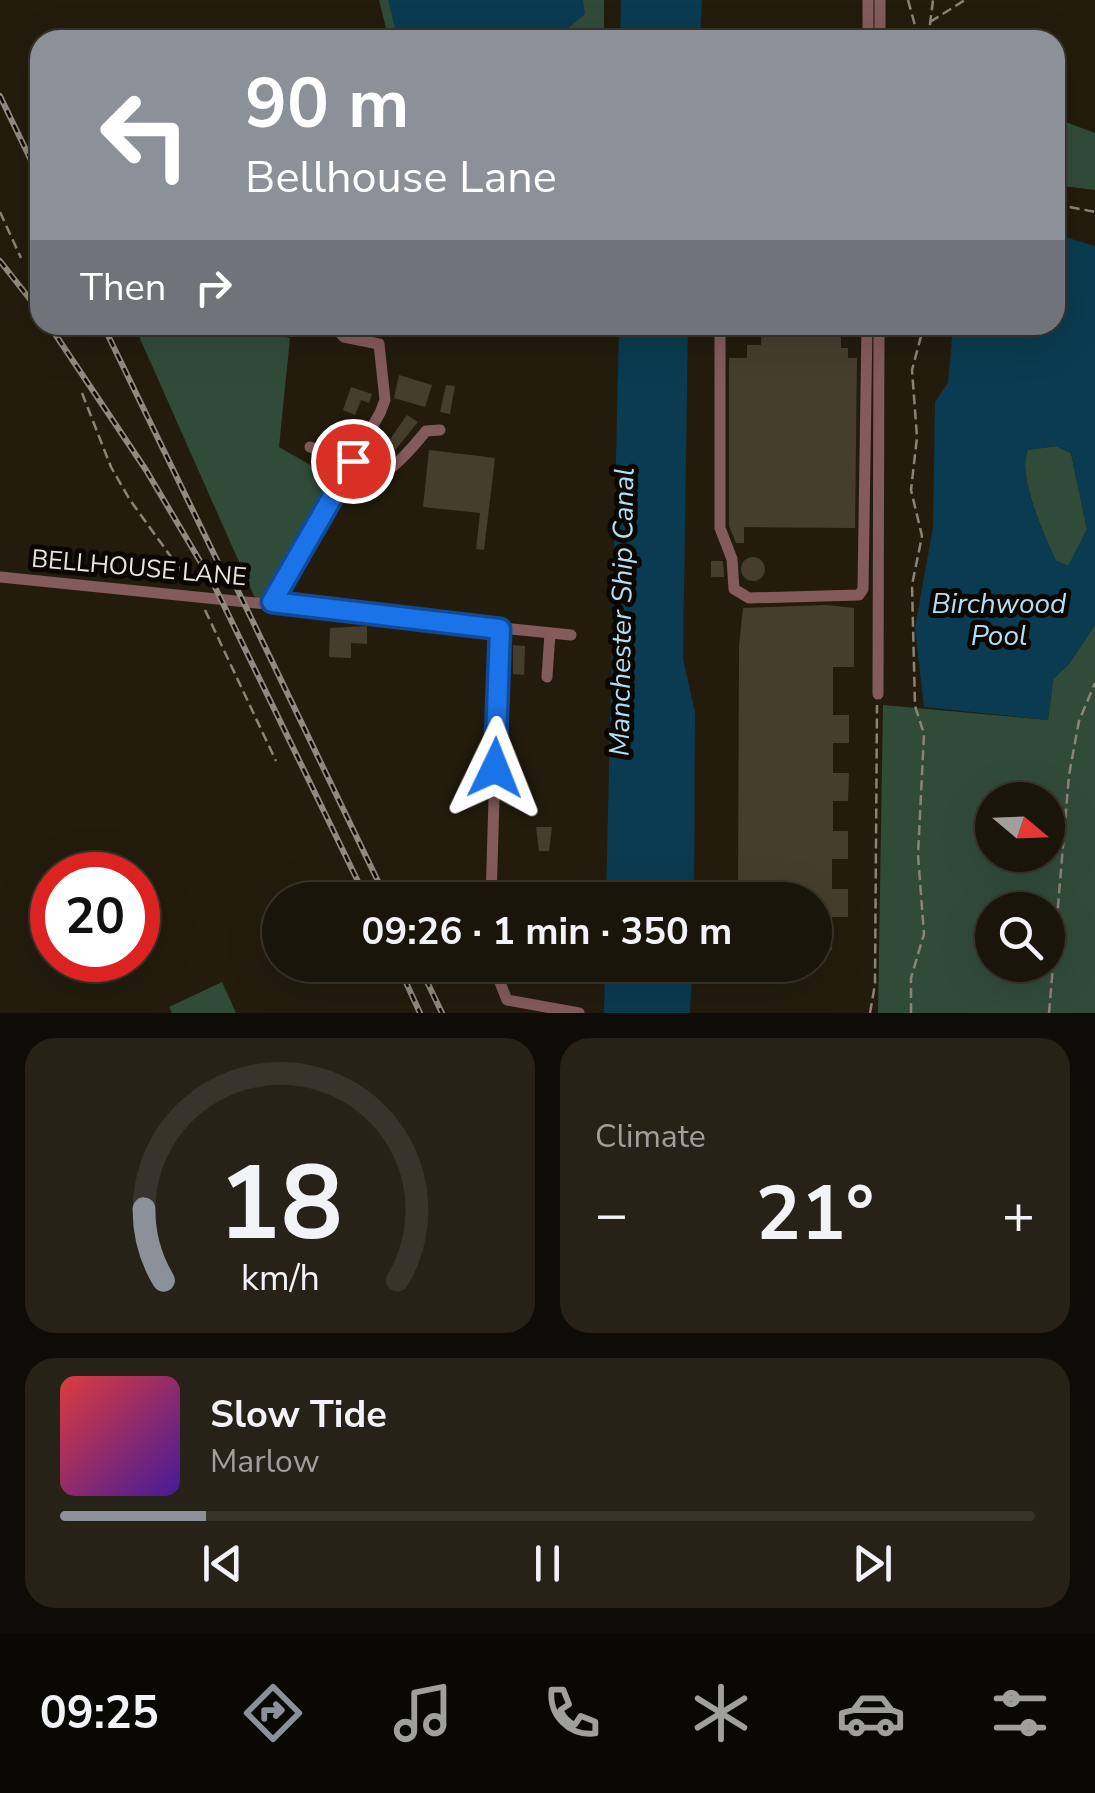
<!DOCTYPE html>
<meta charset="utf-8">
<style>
:root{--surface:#1a150a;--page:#272218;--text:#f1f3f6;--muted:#9f9f9c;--line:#38342b;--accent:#8c9099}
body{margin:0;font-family:"Nunito Sans",sans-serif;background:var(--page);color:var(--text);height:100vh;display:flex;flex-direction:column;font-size:38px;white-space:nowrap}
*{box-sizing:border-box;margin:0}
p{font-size:32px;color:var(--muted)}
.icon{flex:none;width:55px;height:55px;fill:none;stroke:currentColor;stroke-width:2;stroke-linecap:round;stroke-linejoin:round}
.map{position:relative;height:1013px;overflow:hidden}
.details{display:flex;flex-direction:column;gap:25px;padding:25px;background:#0e0c06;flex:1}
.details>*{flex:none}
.hud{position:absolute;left:30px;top:30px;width:1035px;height:305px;border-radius:30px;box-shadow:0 10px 40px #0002,0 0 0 2px var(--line);background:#8c9099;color:#fff;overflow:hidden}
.needle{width:65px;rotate:109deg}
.controls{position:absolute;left:975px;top:782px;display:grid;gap:20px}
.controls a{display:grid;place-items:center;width:90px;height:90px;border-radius:50%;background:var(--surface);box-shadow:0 10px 40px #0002,0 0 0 2px var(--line);font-size:50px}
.speed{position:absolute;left:30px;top:852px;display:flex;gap:20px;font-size:50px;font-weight:700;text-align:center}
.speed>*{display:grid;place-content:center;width:130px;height:130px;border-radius:50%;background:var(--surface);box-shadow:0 10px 40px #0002,0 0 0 2px var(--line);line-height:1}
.speed .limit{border:15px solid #d22;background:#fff;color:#111}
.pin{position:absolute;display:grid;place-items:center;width:85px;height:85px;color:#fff;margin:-42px;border:5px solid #fff;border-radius:50%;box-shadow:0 2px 10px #0007}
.me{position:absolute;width:110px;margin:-55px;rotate:2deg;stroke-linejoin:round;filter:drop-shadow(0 0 8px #0008)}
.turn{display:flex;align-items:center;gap:35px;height:210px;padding:0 50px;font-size:45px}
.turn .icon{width:130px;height:130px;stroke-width:2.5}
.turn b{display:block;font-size:70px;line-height:85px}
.then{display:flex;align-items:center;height:95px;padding:0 50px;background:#0003;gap:20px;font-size:38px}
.big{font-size:75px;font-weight:700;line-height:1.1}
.details .widget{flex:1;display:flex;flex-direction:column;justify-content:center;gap:15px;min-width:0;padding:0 35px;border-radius:30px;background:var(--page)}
.details .dial{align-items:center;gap:0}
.dial svg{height:260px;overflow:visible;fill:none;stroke:var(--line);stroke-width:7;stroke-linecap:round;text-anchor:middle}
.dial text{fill:var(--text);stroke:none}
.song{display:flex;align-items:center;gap:30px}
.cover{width:120px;height:120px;border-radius:15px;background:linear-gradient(135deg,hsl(0 70% 55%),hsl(260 70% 35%))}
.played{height:10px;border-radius:5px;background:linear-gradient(90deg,var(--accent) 15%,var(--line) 15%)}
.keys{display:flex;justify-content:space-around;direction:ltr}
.heat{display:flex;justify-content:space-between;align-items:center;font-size:55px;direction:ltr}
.details .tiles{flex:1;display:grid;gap:25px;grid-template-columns:1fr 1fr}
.widget:last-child{grid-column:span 2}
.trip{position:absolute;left:262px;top:882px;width:570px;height:100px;border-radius:50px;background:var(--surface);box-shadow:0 10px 40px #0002,0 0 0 2px var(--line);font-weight:700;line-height:100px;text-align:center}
.tabs{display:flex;height:160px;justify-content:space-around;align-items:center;background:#0a0804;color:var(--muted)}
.tabs .icon{width:70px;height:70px}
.tabs .current{color:var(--accent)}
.tabs b{font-size:45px;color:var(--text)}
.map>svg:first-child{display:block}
.green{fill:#314b39;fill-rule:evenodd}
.water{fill:#0a3b50;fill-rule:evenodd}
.building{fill:#463e2d}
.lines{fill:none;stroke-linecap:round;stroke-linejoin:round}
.path{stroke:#8a8478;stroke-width:2.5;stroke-dasharray:10 5;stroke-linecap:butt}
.minor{stroke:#845b5b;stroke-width:11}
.rail-casing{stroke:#918b7f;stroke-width:6}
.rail{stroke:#0a0703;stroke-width:2.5;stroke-dasharray:8;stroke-linecap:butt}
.route-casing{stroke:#114b97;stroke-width:25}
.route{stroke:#1a73e8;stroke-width:18}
.labels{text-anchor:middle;stroke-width:10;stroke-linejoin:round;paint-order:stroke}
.street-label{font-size:25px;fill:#e9e4da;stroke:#0a0703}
.water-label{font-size:28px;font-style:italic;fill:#b3def5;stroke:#0a0703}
</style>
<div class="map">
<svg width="1095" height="1013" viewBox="0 0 1095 1013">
<rect width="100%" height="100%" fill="#231c0d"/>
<!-- green -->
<g class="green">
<polygon points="379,0 604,0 604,40 389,40"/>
<polygon points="1055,118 1095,133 1095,190 1055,185"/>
<polygon points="134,325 223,325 290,338 279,447 340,482 271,599 255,598"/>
<path d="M1056,446L1071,453L1087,529L1069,566L1056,561C1045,537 1016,474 1028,450Z"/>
<path d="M1095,625V1013H878L883,705L1048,720L1053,679L1069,664ZM992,800H1048V855H992ZM992,910H1048V965H992Z"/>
<polygon points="222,982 236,1013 172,1013 169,1007"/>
</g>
<!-- water -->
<g class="water">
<polygon points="388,0 583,0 585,14 554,40 398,40"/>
<polygon points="621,0 702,0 700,40 620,40"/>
<path d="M1055,234L1095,246V625L1069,664L1053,679L1048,720L924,707L915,628L933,527L935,402L948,383L953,325H1055ZM1056,446L1071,453L1087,529L1068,566L1056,561C1045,537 1016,474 1028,450Z"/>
<polygon points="619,325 688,325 683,659 695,712 694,900 606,900"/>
<polygon points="605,965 692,965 690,1013 604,1013"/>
</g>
<!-- building -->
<g class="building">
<polygon points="762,325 841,325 841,348 848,348 848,358 857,358 855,528 744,527 744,543 736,543 729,526 729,358 747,358 747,345 761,345"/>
<polygon points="399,375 432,385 425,407 394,398"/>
<polygon points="446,385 455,386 450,414 440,412"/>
<polygon points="351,387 372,394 369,403 361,400 355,415 343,410"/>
<polygon points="407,415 418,422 392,454 382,463 368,453 375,441 384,448"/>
<polygon points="429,450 495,458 484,550 476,549 480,513 423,507"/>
<circle cx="753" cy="569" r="12"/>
<polygon points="711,561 723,561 724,577 711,577"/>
<polygon points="827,605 854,608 854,667 833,667 833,715 849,715 849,743 833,743 833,773 849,773 848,801 833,801 833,831 848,831 848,859 832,859 832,889 848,889 848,917 832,917 832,950 815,950 815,900 738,900 739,646 743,608"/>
<polygon points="367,626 367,644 351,643 351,658 329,657 330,628"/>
<polygon points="513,645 525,646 524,675 513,674"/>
<polygon points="536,827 552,827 549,851 539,851"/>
</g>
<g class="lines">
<!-- path -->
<g class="path">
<polyline points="908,0 919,40"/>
<polyline points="930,22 965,0"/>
<polyline points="928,40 933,0"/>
<polyline points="1055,204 1095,212"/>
<polyline points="0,212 21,258"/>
<polyline points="82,393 111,467 130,500 192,586"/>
<polyline points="205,610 276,761"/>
<polyline points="870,1013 875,984 877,705"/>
<polyline points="911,1013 911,978 924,934 918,855 924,734 915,706 912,585 922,536 911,490 917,437 912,370 924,325"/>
<polyline points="1049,1013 1069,775 1079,721 1095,683"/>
</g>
<!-- minor -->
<g class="minor">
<polyline points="868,0 868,40"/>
<polyline points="880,0 880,40"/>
<polyline points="720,325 720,528 732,559 734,589 749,598 859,595 863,589 867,325"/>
<polyline points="310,447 353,461"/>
<path d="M339,486C380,485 402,461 426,431L440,430"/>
<polyline points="0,577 571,635"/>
<polyline points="271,602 380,413 385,400 379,344 344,337 333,325"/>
<polyline points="547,677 550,633"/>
<polyline points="878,694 879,325"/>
<polyline points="491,900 499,629"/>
<polyline points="493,965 507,1000 579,1013"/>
</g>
<defs>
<g id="rail">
<polyline points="0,96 40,179"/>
<polyline points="0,261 40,312"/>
<polyline points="49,325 146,470 213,583 367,900"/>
<polyline points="103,325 229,585"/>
<polyline points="227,568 387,900"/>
<polyline points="398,965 420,1013"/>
<polyline points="419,965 442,1013"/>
</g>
</defs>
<!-- rail casing -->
<use href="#rail" class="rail-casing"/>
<!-- rail -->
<use href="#rail" class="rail"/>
</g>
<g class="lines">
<defs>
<polyline id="route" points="353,461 272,602 500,629 495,768"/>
</defs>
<!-- route casing -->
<use href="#route" class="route-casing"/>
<!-- route -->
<use href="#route" class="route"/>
</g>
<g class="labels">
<!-- street labels -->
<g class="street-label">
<text transform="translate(139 567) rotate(5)" y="9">BELLHOUSE LANE</text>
</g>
<!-- water labels -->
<g class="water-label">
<text x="999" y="613">Birchwood<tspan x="999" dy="32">Pool</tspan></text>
<text transform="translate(621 612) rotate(-89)" y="10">Manchester Ship Canal</text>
</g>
</g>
</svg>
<div class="controls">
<a><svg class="needle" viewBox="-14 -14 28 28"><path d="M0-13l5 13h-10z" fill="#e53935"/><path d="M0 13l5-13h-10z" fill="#9f9f9c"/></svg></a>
<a><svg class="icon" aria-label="search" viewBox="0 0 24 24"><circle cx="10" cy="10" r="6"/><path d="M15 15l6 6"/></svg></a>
</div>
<div class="speed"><div class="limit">20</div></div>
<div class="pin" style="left:353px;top:461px;background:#d93025"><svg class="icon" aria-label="arrive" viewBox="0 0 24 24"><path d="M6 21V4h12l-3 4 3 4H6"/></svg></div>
<svg class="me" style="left:495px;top:768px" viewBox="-20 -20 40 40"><path d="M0-17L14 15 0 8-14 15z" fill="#1a73e8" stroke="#fff" stroke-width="4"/></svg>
<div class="trip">09:26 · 1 min · 350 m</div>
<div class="hud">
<div class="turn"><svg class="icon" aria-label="left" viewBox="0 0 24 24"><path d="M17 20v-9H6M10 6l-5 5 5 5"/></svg><div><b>90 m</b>Bellhouse Lane</div></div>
<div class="then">Then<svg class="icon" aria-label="right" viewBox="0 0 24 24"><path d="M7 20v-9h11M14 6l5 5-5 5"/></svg></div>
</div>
</div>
<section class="details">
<div class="tiles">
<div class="widget dial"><svg viewBox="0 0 100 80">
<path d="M14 69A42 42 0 1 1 86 69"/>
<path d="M14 69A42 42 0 0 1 8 47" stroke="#8c9099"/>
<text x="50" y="56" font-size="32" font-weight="700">18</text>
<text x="50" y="72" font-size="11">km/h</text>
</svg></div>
<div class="widget"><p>Climate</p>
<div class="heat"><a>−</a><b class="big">21°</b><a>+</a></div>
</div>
<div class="widget">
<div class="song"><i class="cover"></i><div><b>Slow Tide</b><p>Marlow</p></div></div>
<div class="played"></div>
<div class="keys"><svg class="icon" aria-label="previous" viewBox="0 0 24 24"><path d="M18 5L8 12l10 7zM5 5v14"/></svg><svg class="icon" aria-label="pause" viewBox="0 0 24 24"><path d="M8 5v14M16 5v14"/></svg><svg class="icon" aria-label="next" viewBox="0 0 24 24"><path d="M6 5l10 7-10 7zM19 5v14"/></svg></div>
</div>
</div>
</section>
<nav class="tabs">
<b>09:25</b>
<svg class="icon current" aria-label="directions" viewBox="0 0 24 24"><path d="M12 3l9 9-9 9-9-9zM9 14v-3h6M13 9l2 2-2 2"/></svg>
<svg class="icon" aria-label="music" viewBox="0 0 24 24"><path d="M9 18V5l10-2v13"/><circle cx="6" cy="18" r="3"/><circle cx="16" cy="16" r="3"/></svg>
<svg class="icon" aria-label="phone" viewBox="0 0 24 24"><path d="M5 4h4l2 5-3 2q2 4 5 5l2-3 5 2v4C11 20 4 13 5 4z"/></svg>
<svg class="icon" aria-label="climate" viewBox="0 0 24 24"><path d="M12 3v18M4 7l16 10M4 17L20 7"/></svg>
<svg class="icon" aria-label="car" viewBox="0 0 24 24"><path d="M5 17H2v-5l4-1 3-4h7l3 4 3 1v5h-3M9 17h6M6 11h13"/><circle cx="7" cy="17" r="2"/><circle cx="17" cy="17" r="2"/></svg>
<svg class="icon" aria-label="filters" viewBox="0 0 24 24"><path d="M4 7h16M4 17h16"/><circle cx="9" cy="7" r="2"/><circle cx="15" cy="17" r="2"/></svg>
</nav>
